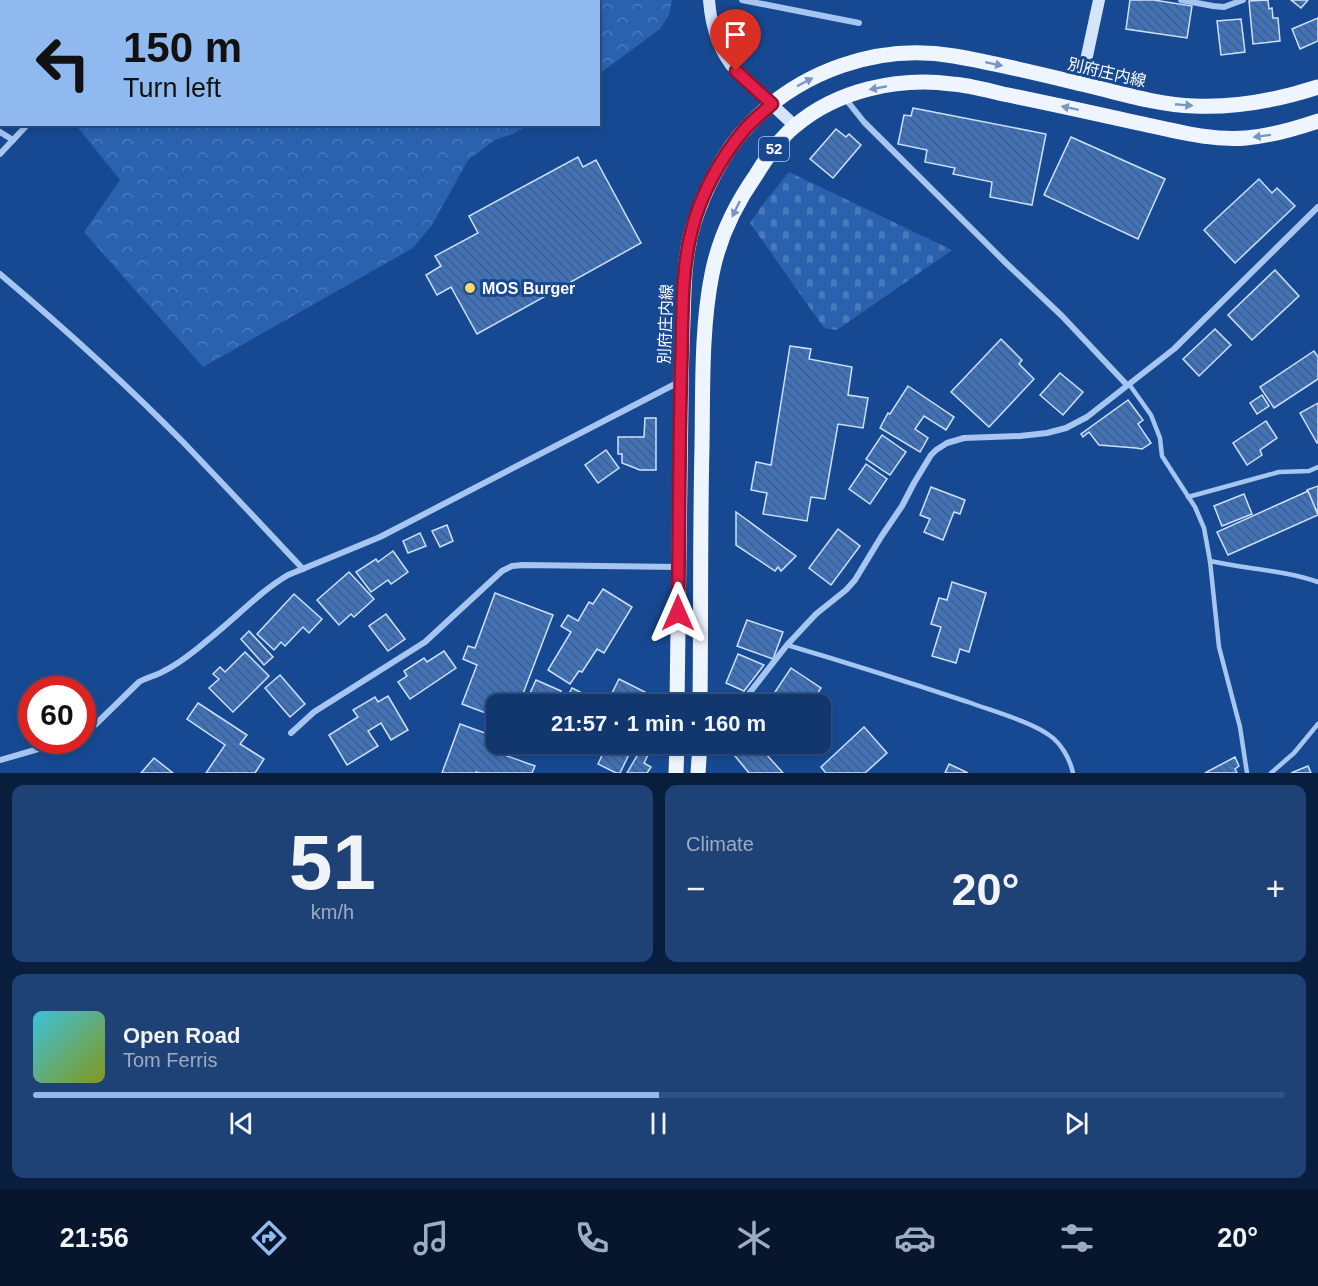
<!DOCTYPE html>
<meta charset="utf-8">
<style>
:root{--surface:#11376e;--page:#1e4276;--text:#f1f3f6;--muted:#9cacc2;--line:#305181;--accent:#90b9f0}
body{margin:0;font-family:Arial,"Noto Sans JP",sans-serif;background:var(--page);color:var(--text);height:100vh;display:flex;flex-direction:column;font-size:22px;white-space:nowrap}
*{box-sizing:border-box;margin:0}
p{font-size:20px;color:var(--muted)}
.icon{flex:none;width:33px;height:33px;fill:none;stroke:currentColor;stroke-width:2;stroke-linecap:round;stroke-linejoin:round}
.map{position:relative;height:773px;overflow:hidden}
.panel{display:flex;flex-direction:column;gap:12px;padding:12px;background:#091e3c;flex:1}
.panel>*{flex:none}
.hud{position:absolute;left:0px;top:0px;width:600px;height:126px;box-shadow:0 3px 9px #0003,0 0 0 2px var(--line);background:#90b9f0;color:#111;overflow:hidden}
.speed{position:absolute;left:18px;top:676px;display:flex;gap:12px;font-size:30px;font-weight:700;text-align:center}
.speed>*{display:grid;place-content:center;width:78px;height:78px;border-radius:50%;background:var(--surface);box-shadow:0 3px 9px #0003,0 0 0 2px var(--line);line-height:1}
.speed .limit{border:9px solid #d22;background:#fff;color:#111}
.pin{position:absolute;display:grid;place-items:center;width:51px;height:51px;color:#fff;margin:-62px -26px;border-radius:50% 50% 50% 0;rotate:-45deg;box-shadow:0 0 6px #0007}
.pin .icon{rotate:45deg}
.me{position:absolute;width:66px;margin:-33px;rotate:0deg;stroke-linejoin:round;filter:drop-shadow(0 0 4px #0008)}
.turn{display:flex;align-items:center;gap:21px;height:126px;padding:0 24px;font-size:27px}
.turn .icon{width:78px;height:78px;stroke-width:2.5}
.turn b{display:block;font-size:42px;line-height:51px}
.big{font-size:45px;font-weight:700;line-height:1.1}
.panel .tile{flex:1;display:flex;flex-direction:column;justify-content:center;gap:9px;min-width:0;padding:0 21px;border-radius:12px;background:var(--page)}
.panel .dial{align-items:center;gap:0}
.dial b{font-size:78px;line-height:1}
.song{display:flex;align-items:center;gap:18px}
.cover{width:72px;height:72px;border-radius:9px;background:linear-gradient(135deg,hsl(190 70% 55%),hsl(70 70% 35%))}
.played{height:6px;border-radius:3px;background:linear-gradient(90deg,var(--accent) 50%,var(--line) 50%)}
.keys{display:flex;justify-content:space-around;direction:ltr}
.heat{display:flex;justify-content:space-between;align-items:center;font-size:33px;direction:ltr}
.panel .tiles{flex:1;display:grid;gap:12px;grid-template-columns:1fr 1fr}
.tile:last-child{grid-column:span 2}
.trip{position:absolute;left:486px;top:694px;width:345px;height:60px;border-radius:12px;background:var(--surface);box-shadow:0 3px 9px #0003,0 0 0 2px var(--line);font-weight:700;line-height:60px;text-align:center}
.tab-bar{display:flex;height:96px;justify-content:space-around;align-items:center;background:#07162c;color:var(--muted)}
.tab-bar .icon{width:42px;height:42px}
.tab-bar .selected{color:var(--accent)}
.tab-bar b{font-size:27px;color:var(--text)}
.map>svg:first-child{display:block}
.cemetery{fill:url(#cemetery-stones)}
.park{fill:url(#park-crowns)}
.building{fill:url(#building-back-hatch);stroke:#cde0fb;stroke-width:1.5}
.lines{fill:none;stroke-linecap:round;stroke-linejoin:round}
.lane{stroke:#a6c5f0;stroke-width:4.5}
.street{stroke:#a6c5f0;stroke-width:6}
.secondary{stroke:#d4e4fb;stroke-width:12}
.primary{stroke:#eff5ff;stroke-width:15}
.oneway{fill:#7896c3}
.route-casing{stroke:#92132f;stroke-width:15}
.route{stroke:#e11d48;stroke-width:10}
.poi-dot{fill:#ffd865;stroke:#174992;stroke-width:2}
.labels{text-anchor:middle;stroke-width:6;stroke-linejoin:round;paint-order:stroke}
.shield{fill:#174992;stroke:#b9c8de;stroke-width:1.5}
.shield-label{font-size:15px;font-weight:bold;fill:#fff}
.street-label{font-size:16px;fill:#fff;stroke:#174992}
.poi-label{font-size:16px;font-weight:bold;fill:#fff;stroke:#174992;text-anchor:start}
</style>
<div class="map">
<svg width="1318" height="773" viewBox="0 0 1318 773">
<defs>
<pattern id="cemetery-stones" width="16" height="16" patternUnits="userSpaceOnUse" patternTransform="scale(1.5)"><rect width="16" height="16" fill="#2a62b0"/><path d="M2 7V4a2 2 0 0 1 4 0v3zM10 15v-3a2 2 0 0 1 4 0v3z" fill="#4a7abc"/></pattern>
<pattern id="park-crowns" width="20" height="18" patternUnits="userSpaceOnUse" patternTransform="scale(1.5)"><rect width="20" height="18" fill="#2a62b0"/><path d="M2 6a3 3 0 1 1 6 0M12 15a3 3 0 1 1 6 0" fill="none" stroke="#4a7abc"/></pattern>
<pattern id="building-back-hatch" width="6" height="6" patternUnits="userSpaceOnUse" patternTransform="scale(1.5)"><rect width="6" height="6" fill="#4072b9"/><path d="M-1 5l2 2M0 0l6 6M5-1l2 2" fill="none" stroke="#475d7d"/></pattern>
</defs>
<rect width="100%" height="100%" fill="#174992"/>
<!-- cemetery -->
<polygon class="cemetery" points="789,172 952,250 837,330 824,328 750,223 763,204"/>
<!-- park -->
<g class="park">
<polygon points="154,0 672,0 669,15 660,29 599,74 598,2 152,1"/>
<polygon points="76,125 529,125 513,134 495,140 468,160 432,225 413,248 203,367 84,232 120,180"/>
</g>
<!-- building -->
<g class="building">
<polygon points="0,0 22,0 21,2 2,2 2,21 0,20"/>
<polygon points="1130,0 1154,0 1192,6 1187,38 1126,29"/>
<polygon points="1268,0 1269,9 1272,8 1273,18 1278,18 1280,41 1253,44 1249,1"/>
<polygon points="1291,0 1308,0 1301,8"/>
<polygon points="1318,18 1318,41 1300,49 1292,29"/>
<polygon points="1241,19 1245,52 1221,55 1217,21"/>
<polygon points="0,53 2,54 2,85 0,88"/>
<polygon points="913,108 1046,134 1032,205 990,197 992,182 953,174 955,168 925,162 927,150 898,144 904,115 911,116"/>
<polygon points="836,129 846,137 849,134 861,145 833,178 810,159"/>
<polygon points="1071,137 1165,179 1138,239 1044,195"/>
<polygon points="578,157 583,167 596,160 641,243 477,334 451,287 437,295 426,275 441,266 435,256 478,233 469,216"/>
<polygon points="1259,179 1272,193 1277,188 1295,206 1235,263 1204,230"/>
<polygon points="1275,270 1299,296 1252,340 1228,315"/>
<polygon points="1215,329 1231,345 1199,376 1183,359"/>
<polygon points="1001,339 1022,360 1019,364 1034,379 989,427 951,392"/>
<polygon points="790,346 811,349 809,359 852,367 848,395 868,398 863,428 838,424 825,499 811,497 807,521 763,514 767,493 751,490 756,462 771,465"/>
<polygon points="1314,351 1318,357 1318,379 1274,408 1260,387"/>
<polygon points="1060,373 1083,392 1063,415 1040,395"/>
<polygon points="908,386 954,417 946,430 924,416 915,429 928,438 920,452 880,428 888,413 890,414"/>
<polygon points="1262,395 1269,406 1257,414 1250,403"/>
<polygon points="1128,400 1143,420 1138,424 1151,443 1142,449 1136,448 1099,445 1089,432 1083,437 1081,434"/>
<polygon points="1318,403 1318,443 1317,443 1300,413"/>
<polygon points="645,418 656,418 656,470 640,470 622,463 622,454 618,454 618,437 644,437"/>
<polygon points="1266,421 1277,438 1260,450 1262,455 1247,465 1233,443"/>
<polygon points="882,435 906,452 890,475 866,459"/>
<polygon points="606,450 619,468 598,483 585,465"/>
<polygon points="866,464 887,479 870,504 849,489"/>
<polygon points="1318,486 1318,514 1307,490"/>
<polygon points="931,487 965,500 960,514 954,512 943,540 924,532 930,519 920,515"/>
<polygon points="1308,491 1318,515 1228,555 1217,532"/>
<polygon points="1244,494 1252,514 1222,526 1214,506"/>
<polygon points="736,512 796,556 781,571 778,567 775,571 736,545"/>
<polygon points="447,525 453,541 440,547 432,531"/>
<polygon points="838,529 860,546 831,585 809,568"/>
<polygon points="420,533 426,546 408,553 403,541"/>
<polygon points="393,551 408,572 391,584 388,580 371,592 356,572 376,559 378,562"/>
<polygon points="349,572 374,599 354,617 351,614 339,625 317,600"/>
<polygon points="952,582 986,593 969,652 960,649 956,663 932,656 941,627 931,624 939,598 947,600"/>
<polygon points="603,589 632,607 604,653 597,649 582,672 579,671 570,684 548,670 571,632 561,626 568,615 578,621 589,602 593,604"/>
<polygon points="495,593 553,615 521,699 516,697 513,705 496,705 496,717 462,704 477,665 463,659 468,646 475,648"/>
<polygon points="294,594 322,619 309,633 303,627 285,646 281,642 274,650 257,634"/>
<polygon points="386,614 405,639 388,651 369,626"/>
<polygon points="747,620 783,632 773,659 737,646"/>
<polygon points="249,631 273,657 264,665 241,639"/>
<polygon points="444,651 456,668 410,699 398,682 407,676 404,671 424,658 427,662"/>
<polygon points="245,652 269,676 233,712 209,688 219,679 213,674 220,667 225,672"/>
<polygon points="738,654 764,665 744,691 726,683"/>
<polygon points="791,668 821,688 810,705 788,705 773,695"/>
<polygon points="280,675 305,704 290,717 265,688"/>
<polygon points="619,679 657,698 654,705 606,705"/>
<polygon points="536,680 561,691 555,705 525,704"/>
<polygon points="572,688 598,701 596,705 563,705"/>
<polygon points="388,696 408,730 391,740 381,723 368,731 378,746 347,765 329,735 358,717 353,710 375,697 378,702"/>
<polygon points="198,703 247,735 240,744 264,759 255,773 206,773 225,745 187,719"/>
<polygon points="460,724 496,737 496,744 505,744 502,754 535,766 532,773 480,773 476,772 476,773 442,773"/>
<polygon points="864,727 887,753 865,773 826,773 821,767"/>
<polygon points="595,744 634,744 620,773 616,773 598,764 605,749"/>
<polygon points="749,744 757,744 783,773 749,773 735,756"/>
<polygon points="641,749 649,753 644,763 651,767 647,773 627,773"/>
<polygon points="1235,757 1239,766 1235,769 1237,773 1205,773"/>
<polygon points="154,758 173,773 141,773"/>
<polygon points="949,764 968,773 945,773"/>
<polygon points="1308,766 1311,773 1291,773"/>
</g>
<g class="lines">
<!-- lane -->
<g class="lane">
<polyline points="1129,384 1151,415 1160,438 1162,456 1195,507 1204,528 1210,561 1219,647 1240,727 1247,773"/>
<polyline points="1188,497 1279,472 1309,471 1318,467"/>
<path d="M1210,561C1246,569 1283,570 1318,582"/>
<path d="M787,645C848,663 908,682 968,702C992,711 1029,721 1049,735C1061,743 1070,759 1073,773"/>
<polyline points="1271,773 1294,753 1318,724"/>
</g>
<!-- street -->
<g class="street">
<polyline points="742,0 859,23"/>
<polyline points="1181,0 1213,6 1224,7 1243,0"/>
<polyline points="142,2 144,0"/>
<polyline points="844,97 864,122 1006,263 1062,316 1127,385"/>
<polyline points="0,132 13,140"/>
<polyline points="0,154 28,124"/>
<path d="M0,274C64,328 126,384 184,443C224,485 264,527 303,569"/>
<polyline points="740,705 787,645 816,614 846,590 855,580 881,537 902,506 914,483 931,455 936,450 947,443 964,438 1020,436 1047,433 1066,428 1087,417 1174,349 1318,207"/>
<polyline points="291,733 314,712 425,642 502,571 512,566 523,565 678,567"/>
<path d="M82,734L96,724L139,682C147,677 156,676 164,671C180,663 195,651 209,639C236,618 259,592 288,575L380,537L679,382"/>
<polyline points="0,760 66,741"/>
</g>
<!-- secondary -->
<g class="secondary">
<path d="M709,0C711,27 718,51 736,71L795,126"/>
<polyline points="1081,84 1099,0"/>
</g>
<!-- primary -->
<g class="primary">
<path d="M677,705C678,603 679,501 681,399C681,373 682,347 683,321C684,289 684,257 693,226C703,193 723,152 747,127C799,71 878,43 954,56C1001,64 1048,76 1094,87C1127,95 1161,105 1194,106C1237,108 1278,100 1318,87"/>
<path d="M700,705C701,619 700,532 702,446C703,391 701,328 712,274C719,238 735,205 756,175C767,157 779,139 795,126C837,90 898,77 952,84C969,85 986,90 1003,94C1048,103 1093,113 1138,123C1173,130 1209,141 1246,138C1271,136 1294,129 1318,121"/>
<polyline points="676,773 677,744"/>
<polyline points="698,773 700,744"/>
</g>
</g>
<!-- one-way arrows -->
<defs><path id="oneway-solid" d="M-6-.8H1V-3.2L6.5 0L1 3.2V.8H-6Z" transform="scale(1.5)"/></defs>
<g class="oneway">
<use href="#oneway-solid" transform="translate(994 64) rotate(12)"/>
<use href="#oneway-solid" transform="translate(805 82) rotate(-28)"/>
<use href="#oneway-solid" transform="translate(878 88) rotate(169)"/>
<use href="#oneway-solid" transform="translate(1184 105) rotate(5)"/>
<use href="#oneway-solid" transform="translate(1070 108) rotate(-168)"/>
<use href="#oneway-solid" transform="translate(1262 136) rotate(173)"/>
<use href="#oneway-solid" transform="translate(736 209) rotate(116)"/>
</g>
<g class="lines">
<defs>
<path id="route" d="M678,613C679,532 679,451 681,370C683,324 680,275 692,229C701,194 721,157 745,129C753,120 763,112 772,104L736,71"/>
</defs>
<!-- route casing -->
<use href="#route" class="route-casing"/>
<!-- route -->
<use href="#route" class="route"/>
</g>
<!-- markers -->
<circle class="poi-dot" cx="470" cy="288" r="6"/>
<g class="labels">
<!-- shield labels -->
<rect class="shield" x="759" y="137" width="30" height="24" rx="4.5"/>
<g class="shield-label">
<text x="774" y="154">52</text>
</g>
<!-- street labels -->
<g class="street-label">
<text transform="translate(1107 72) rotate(13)" y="6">別府庄内線</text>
<text transform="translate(665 324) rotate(-88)" y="6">別府庄内線</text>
</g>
<!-- poi labels -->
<g class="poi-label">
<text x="482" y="294">MOS Burger</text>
</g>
</g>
</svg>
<div class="speed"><div class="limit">60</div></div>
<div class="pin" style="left:736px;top:71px;background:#d93025"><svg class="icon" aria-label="arrive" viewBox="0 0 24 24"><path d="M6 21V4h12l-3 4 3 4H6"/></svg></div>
<svg class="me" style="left:678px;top:613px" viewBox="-20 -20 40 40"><path d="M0-17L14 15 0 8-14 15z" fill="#e11d48" stroke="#fff" stroke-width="4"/></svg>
<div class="trip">21:57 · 1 min · 160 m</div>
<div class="hud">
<div class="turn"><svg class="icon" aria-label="left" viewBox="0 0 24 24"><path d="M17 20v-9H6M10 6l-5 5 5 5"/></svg><div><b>150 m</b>Turn left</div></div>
</div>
</div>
<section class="panel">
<div class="tiles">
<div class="tile dial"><b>51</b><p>km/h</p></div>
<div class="tile"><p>Climate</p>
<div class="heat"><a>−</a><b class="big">20°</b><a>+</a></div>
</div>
<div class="tile">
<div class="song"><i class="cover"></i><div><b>Open Road</b><p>Tom Ferris</p></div></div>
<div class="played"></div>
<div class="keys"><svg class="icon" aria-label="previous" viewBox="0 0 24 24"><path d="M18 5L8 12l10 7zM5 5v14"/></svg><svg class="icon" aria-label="pause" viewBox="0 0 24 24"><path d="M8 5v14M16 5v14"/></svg><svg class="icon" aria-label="next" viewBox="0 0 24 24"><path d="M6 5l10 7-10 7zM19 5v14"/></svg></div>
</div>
</div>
</section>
<nav class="tab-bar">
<b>21:56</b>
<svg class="icon selected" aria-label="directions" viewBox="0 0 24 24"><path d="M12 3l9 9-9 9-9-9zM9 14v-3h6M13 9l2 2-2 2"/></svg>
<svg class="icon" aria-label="music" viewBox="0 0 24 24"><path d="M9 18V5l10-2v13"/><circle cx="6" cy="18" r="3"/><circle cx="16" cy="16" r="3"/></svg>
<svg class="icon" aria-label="phone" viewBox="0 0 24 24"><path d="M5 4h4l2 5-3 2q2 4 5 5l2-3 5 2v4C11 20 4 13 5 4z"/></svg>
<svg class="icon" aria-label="climate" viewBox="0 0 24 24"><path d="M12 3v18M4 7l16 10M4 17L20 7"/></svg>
<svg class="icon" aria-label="car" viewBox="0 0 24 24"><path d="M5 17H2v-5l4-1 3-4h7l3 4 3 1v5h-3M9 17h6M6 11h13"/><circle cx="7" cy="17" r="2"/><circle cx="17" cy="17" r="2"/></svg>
<svg class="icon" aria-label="filters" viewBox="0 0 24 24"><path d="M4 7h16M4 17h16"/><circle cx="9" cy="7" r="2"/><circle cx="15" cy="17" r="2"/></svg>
<b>20°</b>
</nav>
